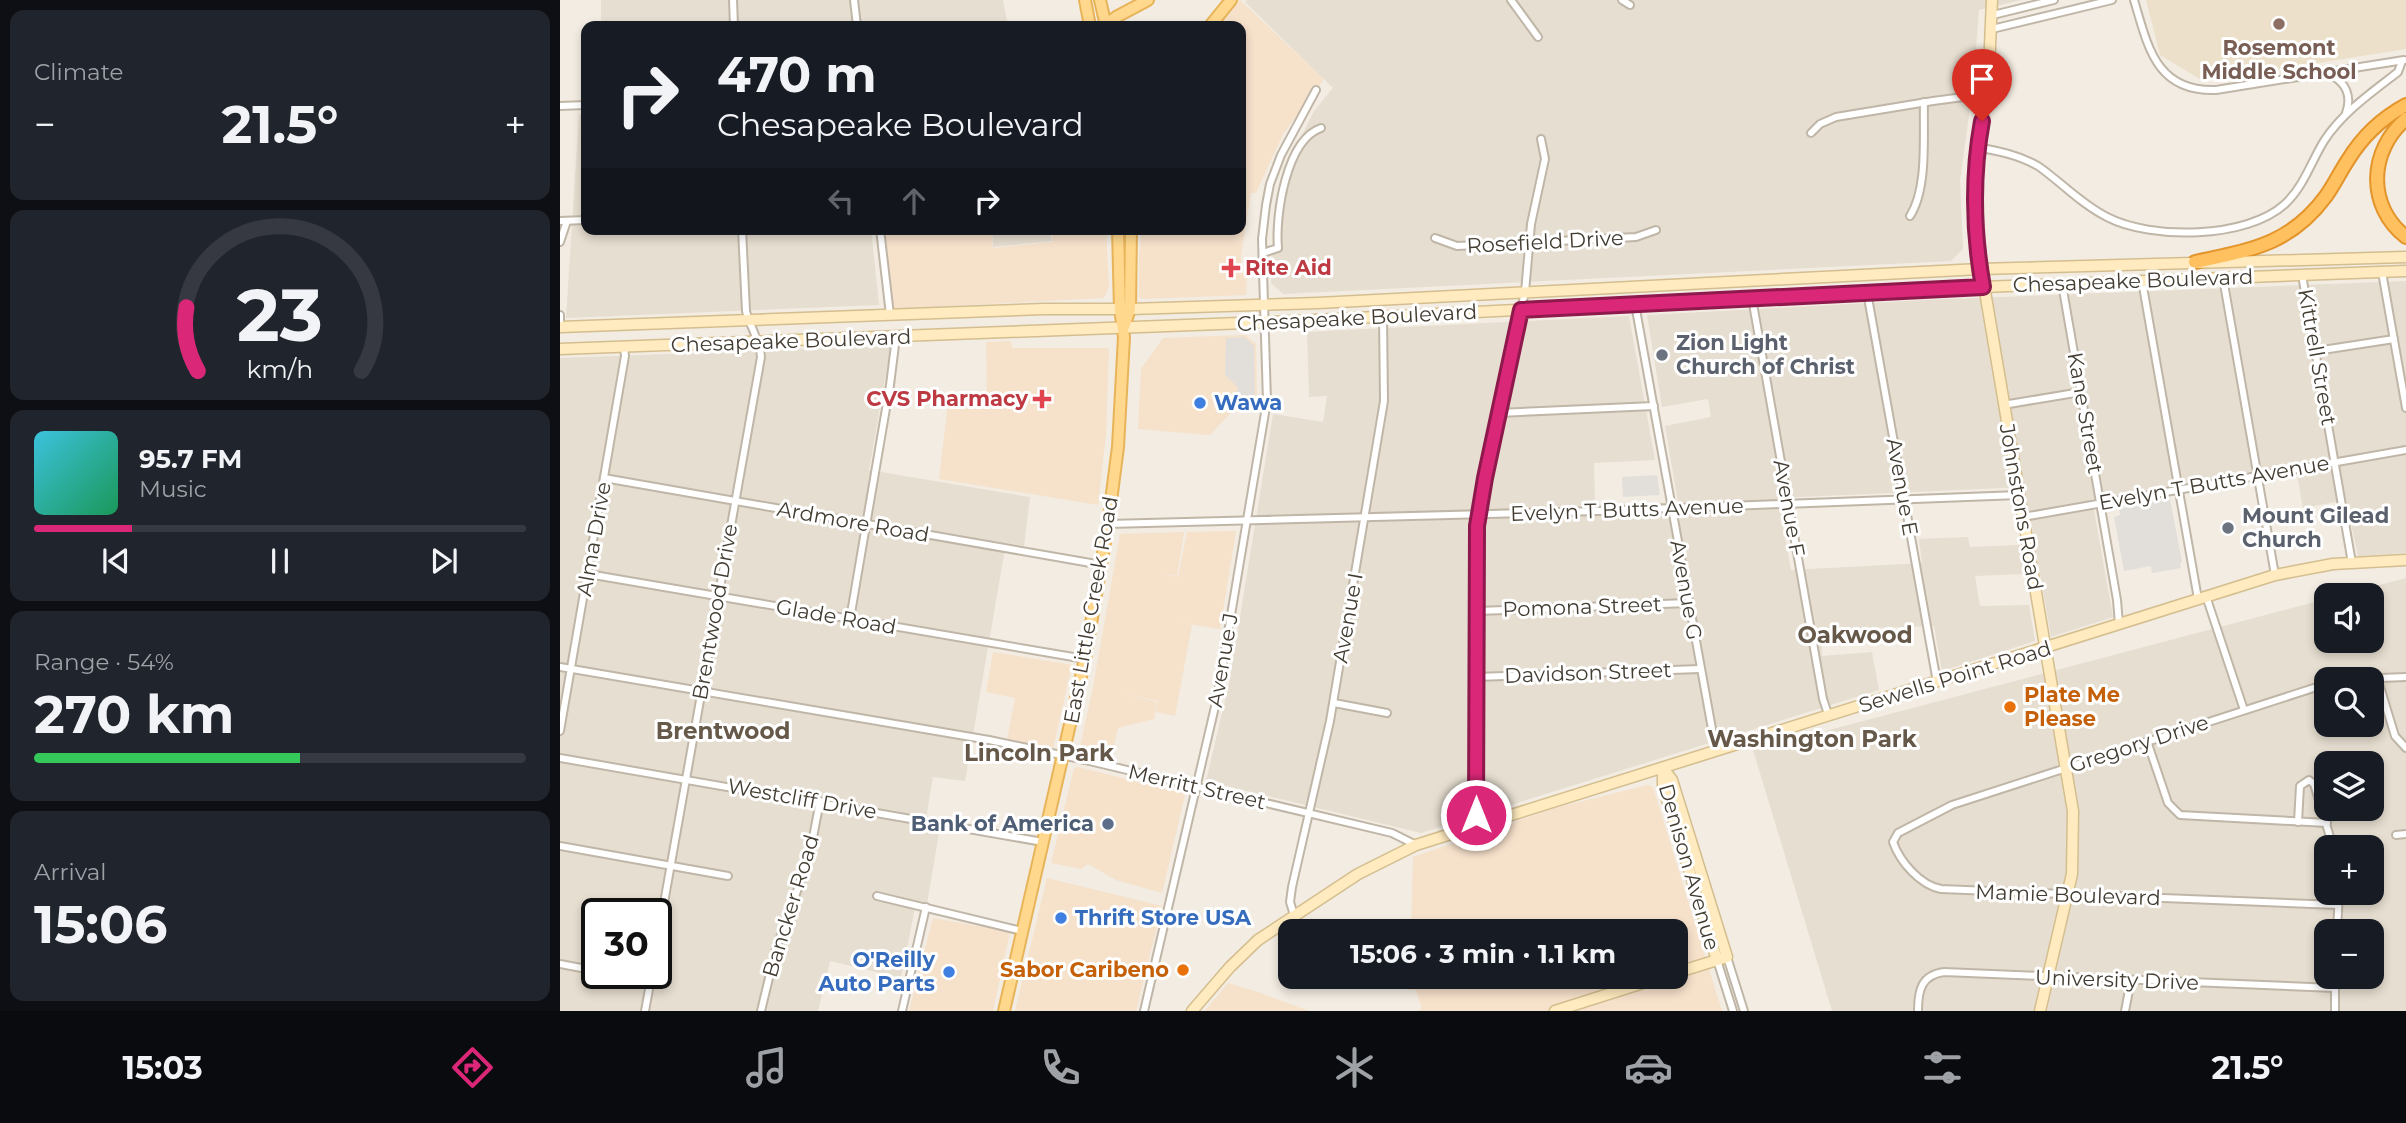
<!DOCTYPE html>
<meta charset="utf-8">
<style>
:root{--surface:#171b24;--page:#20242c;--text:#f1f3f6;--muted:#9ea1a6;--line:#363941;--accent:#db2777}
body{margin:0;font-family:Montserrat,sans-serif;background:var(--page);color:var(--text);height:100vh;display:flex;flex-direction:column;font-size:26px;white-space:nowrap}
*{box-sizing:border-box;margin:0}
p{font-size:23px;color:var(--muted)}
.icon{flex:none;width:38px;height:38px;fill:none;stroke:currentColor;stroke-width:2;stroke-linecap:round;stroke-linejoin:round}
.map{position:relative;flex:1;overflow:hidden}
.details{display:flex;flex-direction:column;gap:10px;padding:10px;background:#0d0f14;width:560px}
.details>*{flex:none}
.hud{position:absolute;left:21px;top:21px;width:665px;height:214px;border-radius:14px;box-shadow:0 4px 10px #0003;background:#171b24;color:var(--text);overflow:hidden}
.fabs{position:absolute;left:1754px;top:583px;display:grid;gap:14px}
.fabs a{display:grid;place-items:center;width:70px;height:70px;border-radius:14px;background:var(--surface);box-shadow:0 4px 10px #0003;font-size:35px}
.speed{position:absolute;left:21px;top:898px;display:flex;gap:14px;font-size:35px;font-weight:700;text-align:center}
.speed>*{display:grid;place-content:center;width:91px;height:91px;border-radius:50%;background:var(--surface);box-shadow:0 4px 10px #0003;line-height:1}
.speed .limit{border:4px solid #111;border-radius:10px;background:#fff;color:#111}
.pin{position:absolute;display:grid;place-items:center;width:60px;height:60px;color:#fff;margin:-72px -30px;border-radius:50% 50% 50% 0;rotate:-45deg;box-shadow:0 0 7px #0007}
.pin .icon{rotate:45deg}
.me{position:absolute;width:77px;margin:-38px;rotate:0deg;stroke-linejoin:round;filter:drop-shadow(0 0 5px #0008)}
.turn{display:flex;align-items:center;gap:24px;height:147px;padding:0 21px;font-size:32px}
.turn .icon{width:91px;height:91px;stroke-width:2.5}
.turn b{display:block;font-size:49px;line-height:60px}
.lanes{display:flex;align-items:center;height:66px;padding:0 21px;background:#0003;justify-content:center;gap:35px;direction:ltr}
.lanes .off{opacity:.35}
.big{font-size:52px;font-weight:700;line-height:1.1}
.details .tile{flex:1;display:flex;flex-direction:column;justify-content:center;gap:10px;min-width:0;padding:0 24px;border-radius:14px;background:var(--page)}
.details .dial{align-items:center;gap:0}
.dial svg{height:182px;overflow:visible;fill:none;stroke:var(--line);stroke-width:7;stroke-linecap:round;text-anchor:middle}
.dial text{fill:var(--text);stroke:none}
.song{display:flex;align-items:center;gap:21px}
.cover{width:84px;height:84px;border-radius:10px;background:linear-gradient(135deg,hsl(190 70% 55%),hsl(150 70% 35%))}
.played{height:7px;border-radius:4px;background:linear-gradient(90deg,var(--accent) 20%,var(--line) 20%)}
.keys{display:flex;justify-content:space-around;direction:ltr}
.heat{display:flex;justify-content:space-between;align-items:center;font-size:38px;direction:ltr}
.charge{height:10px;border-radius:5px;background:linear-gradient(90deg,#34c759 54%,var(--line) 0)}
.trip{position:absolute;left:718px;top:919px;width:410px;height:70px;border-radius:14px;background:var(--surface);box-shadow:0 4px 10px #0003;font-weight:700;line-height:70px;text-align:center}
.menu{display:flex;height:112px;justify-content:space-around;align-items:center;background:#090b0e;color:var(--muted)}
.menu .icon{width:49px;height:49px}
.menu .on{color:var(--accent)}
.menu b{font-size:32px;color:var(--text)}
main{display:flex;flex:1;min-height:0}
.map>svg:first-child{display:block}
.residential{fill:#e6ded0;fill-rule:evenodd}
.commercial{fill:#f6e1cb}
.education{fill:#ece0cb}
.parking{fill:#e2dfdb}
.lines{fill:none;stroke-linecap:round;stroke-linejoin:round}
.street-casing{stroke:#c0b6a7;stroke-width:10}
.secondary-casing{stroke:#d4be8f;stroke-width:13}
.primary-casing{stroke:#e8b45a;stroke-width:14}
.highway-casing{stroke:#e3942a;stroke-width:16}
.street{stroke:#fff;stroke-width:6}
.secondary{stroke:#ffebbf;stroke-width:10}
.primary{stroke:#ffd88e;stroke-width:10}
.highway{stroke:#ffc060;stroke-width:12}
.route-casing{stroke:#8e194d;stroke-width:18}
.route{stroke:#db2777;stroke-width:12}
.education-dot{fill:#8d6e63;stroke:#fff;stroke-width:2.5}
.health-dot{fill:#e0444e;stroke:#fff;stroke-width:2.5}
.worship-dot{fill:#6b7280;stroke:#fff;stroke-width:2.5}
.shop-dot{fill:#3f7fe0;stroke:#fff;stroke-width:2.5}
.food-dot{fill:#e8710a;stroke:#fff;stroke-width:2.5}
.service-dot{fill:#5c6f8a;stroke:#fff;stroke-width:2.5}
.labels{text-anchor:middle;stroke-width:6;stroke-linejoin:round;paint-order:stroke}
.education-label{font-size:21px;font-weight:bold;fill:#785e54;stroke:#fff}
.street-label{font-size:21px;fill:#433c32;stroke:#fff}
.health-label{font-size:21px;font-weight:bold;fill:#be3a42;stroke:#fff;text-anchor:start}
.worship-label{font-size:21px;font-weight:bold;fill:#5b616d;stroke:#fff;text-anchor:start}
.shop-label{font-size:21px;font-weight:bold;fill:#366cbe;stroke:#fff;text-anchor:start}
.food-label{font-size:21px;font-weight:bold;fill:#c56008;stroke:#fff;text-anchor:start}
.service-label{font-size:21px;font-weight:bold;fill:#4e5e75;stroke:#fff;text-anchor:end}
.neighbourhood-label{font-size:23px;font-weight:bold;fill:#665949;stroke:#fff}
</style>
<main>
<section class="details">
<div class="tile"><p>Climate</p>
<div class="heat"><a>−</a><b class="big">21.5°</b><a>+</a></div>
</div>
<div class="tile dial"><svg viewBox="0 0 100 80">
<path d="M14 69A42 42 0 1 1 86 69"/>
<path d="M14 69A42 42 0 0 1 9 41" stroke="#db2777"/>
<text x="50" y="56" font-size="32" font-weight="700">23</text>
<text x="50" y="72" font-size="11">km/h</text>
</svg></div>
<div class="tile">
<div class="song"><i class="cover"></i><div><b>95.7 FM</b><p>Music</p></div></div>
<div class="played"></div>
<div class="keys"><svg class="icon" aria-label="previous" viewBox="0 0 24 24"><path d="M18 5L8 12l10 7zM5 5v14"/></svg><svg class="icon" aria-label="pause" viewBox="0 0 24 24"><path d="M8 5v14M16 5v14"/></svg><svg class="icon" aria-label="next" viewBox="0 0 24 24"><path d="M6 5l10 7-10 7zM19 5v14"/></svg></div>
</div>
<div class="tile"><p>Range · 54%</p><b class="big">270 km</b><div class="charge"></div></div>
<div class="tile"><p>Arrival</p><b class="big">15:06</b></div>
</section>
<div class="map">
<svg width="1846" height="1011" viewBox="0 0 1846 1011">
<rect width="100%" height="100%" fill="#f2ece2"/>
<!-- residential -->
<g class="residential">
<polygon points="41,0 443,0 448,26 41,26"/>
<polygon points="687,0 1462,0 1419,10 1413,86 1400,181 1403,249 1391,261 723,294 711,283 714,221 726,168 754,111 773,88 685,2"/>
<polygon points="19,114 26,114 26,229 311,229 319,305 6,318"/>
<polygon points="432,229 489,229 492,241 433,247"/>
<polygon points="1846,281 1846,553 1798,556 1786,500 1743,508 1735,464 1532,499 1553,617 1491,637 1465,487 1218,498 1231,570 1362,563 1359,539 1408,537 1410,547 1459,545 1464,574 1415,576 1420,606 1469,605 1475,641 1382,671 1374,626 1308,628 1309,639 1261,640 1262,656 1312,652 1319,690 861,833 646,781 669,684 713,414 763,422 767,396 749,397 747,332 1069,316 1095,460 1034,463 1035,505 1118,502 1105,426 1151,417 1148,399 1102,407 1087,315 1366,300"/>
<path d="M331,346L309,470L470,497L464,546L446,543L405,781L373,777L364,830L379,833L367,904L356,903L341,978L270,961L258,1011H0V358ZM37,914H96V973H37Z"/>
<path d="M1846,578V1011H1272L1193,750L1766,599V640H1811V595H1780ZM1766,679H1811V724H1766ZM1766,763H1811V808H1766ZM1766,847H1811V892H1766ZM1766,931H1811V976H1766Z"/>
</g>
<!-- commercial -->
<g class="commercial">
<polygon points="675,0 680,0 764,79 723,134 696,193 691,193 681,255 683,272 687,277 686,295 582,299 579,297 579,255 582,229 681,229 681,26 656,26"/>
<polygon points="324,229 431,229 433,248 493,242 491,229 546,229 549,287 544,298 333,309"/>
<polygon points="685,335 696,344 697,404 679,404 650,435 578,429 581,369 603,338"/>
<polygon points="451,341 452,348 549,348 546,435 538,505 379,479 388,404 427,404 426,342"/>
<polygon points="676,531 660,629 616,622 632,625 615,716 596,712 598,701 557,692 597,702 594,719 558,728 551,759 519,751 533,687 560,534 624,532 617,576 597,574 618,577 627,532"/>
<polygon points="433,652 512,665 493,749 447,739 455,698 426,692"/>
<polygon points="518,767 624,793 625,795 602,893 556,880 528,864 521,869 491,863 514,768"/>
<polygon points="1088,785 1093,787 1162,1011 857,1011 862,1009 856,990 849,990 850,977 1115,976 1115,931 851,931 853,857 995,808"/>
<polygon points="487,878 602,906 576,1011 455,1011"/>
<polygon points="373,918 450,932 433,1011 349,1011"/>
<polygon points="668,983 698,992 749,1011 645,1011"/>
</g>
<!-- education -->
<polygon class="education" points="1586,0 1846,0 1846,49 1643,81 1600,55"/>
<!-- parking -->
<g class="parking">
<polygon points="684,337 694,346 695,402 682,403 677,391 678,387 665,375 666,338"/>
<polygon points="1097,475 1100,495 1063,497 1062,477"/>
<polygon points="1610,499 1622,562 1620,563 1621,568 1592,573 1591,566 1564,571 1554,517 1560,515 1559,509"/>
</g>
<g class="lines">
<defs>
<g id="street">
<polyline points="173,0 174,26"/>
<polyline points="294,0 297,26"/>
<polyline points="951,0 978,37"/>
<polyline points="1062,0 1070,5"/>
<path d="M1574,0C1588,47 1596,92 1656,90L1844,60"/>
<polyline points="1433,15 1494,0"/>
<polyline points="1432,29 1552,0"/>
<path d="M1769,74C1786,82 1792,96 1786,113"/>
<polyline points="0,106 26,105"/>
<polyline points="1251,133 1260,124 1276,117 1373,101 1426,94"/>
<path d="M1417,147C1438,151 1459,155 1478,166C1501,182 1521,204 1547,217C1591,240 1687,239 1725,204C1744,186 1751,162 1764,141C1782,113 1812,92 1838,72L1842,61"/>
<path d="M1350,216C1368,188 1363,136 1364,102"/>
<polyline points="0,221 26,220"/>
<polyline points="320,229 330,315"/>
<polyline points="875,238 897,246 1076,237 1096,230"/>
<polyline points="0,242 7,221"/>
<path d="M703,253L718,248C715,216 726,140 761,128"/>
<polyline points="1822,272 1846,408"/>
<polyline points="1742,275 1792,563"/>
<polyline points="1663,278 1715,575"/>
<polyline points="1582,281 1638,599"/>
<polyline points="1502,284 1557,600 1559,624"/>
<polyline points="1307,292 1377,682"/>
<polyline points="1192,298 1263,699 1267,711 1272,715"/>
<polyline points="1075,304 1156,751"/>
<polyline points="0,315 0,327"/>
<polyline points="1756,351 1834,339"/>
<polyline points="1443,405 1521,392"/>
<polyline points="938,413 1094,406"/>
<polyline points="44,478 542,565"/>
<polyline points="1463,517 1846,450"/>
<polyline points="548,524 1037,511 1459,495"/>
<polyline points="28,574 525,659"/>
<polyline points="1646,596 1684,710"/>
<polyline points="917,611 1128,603"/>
<polyline points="290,619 330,385 336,337"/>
<polyline points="0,667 429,740 525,760 832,833 856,845"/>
<polyline points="916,677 1140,669"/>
<polyline points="1817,677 1835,736 1846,748"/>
<polyline points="1794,679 1846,677"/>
<path d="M1766,684L1392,805L1338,833L1333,842C1340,862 1360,885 1381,889L1778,905"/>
<polyline points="774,703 827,713"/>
<polyline points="0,731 65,356 64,347"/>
<polyline points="1587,741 1608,803 1620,815 1767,823"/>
<polyline points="0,758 483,842"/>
<polyline points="1738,822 1740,786 1749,780 1754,784 1773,847"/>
<polyline points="916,826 918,515 938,413 965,292 971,224 985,159 981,139"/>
<polyline points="1836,835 1846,834"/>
<polyline points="0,846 168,876"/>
<polyline points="317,896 462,931"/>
<polyline points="734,915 730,902 732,887 770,721 824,401 823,317"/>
<polyline points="1777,931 1779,892"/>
<path d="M96,948L201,357C200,340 190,327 186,311L182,229"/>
<polyline points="1167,957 1184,1011"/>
<polyline points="1157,960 1173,1011"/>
<polyline points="0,964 37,971"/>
<polyline points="50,973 90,981"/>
<polyline points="85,1011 92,973"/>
<polyline points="201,1011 216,949 249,858 260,801"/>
<polyline points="342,1011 366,907"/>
<polyline points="584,1011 657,698 707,401 702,239 706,205 710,184 721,155 756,90"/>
<path d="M1358,1011C1358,991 1361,975 1384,972L1775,988"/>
<polyline points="1565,1011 1571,980"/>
<polyline points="1775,1011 1775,976"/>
</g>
<g id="secondary">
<polyline points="1432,0 1429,69 1415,172 1417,244 1513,811 1512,874 1480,1011"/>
<polyline points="0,327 484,309 570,309 758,303 1420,269 1846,257"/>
<polyline points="0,349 735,321 1423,287 1846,271"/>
<polyline points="1103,768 1112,780 1167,957 1115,973"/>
<polyline points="1103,768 1103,786 1157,960"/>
<polyline points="632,1011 670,967 698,940 798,874 856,845 1715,575 1773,564 1846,560"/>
<polyline points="995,1011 1105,976"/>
</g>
<g id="primary">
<polyline points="525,0 530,26"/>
<polyline points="540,0 546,26"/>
<polyline points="544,26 556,17 588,0"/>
<polyline points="650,26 671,0"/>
<polyline points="564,327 570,309 571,229"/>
<polyline points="444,1011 525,659 548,524 558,447 564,337 560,309 558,229"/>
</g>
<g id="highway">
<path d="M1846,119C1809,150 1806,206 1846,237"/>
<path d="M1635,262C1690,250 1730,245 1766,196C1774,185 1780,172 1788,160C1802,137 1822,118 1846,105"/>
</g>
</defs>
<!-- street casing -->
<use href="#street" class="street-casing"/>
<!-- secondary casing -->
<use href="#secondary" class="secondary-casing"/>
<!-- primary casing -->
<use href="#primary" class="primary-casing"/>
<!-- highway casing -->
<use href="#highway" class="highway-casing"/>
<!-- street -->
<use href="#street" class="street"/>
<!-- secondary -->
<use href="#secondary" class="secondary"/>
<!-- primary -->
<use href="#primary" class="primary"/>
<!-- highway -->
<use href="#highway" class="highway"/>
</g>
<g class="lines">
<defs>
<path id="route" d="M916,815L917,526L925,478L961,310L1423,287C1413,231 1412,176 1422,121"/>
</defs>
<!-- route casing -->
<use href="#route" class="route-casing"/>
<!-- route -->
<use href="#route" class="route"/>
</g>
<!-- markers -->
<circle class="education-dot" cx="1719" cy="24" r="7"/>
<g class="health-dot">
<path d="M667.5 257.5h7v7h7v7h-7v7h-7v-7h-7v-7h7z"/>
<path d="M478.5 388.5h7v7h7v7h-7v7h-7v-7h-7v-7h7z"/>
</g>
<g class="worship-dot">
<circle cx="1102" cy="355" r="7"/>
<circle cx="1668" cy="528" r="7"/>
</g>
<g class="shop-dot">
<circle cx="640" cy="403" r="7"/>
<circle cx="501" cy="918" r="7"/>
<circle cx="389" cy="972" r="7"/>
</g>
<g class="food-dot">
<circle cx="1450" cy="707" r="7"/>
<circle cx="623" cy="970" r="7"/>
</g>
<circle class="service-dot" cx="548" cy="824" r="7"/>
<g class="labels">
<!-- education labels -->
<g class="education-label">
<text x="1719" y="55">Rosemont<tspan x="1719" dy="24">Middle School</tspan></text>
</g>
<!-- street labels -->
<g class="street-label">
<text transform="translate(985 242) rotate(-3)" y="7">Rosefield Drive</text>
<text transform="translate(1573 281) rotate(-2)" y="7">Chesapeake Boulevard</text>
<text transform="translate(797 318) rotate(-3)" y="7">Chesapeake Boulevard</text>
<text transform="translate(231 341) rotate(-2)" y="7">Chesapeake Boulevard</text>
<text transform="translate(1757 357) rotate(80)" y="7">Kittrell Street</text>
<text transform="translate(1525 413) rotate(80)" y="7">Kane Street</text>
<text transform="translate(1654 483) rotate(-10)" y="7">Evelyn T Butts Avenue</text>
<text transform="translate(1342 487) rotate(80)" y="7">Avenue E</text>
<text transform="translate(1461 507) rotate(80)" y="7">Johnstons Road</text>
<text transform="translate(1229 508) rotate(80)" y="7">Avenue F</text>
<text transform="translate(1067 510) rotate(-2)" y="7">Evelyn T Butts Avenue</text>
<text transform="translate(293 522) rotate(10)" y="7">Ardmore Road</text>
<text transform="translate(34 539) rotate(-80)" y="7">Alma Drive</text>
<text transform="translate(1126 590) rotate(80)" y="7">Avenue G</text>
<text transform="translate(1022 607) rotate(-2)" y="7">Pomona Street</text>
<text transform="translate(531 610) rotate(-80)" y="7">East Little Creek Road</text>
<text transform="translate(155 612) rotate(-80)" y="7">Brentwood Drive</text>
<text transform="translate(276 617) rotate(10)" y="7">Glade Road</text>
<text transform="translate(788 618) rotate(-80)" y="7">Avenue I</text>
<text transform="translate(663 660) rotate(-80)" y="7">Avenue J</text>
<text transform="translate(1028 673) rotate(-2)" y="7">Davidson Street</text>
<text transform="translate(1395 677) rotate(-17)" y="7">Sewells Point Road</text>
<text transform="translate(1579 744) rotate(-18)" y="7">Gregory Drive</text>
<text transform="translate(637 787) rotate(13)" y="7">Merritt Street</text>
<text transform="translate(242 799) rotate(10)" y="7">Westcliff Drive</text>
<text transform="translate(1129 867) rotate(74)" y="7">Denison Avenue</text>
<text transform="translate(1508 895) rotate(2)" y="7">Mamie Boulevard</text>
<text transform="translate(231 906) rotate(-73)" y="7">Bancker Road</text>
<text transform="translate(1557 980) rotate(2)" y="7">University Drive</text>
</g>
<!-- health labels -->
<g class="health-label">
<text x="685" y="275">Rite Aid</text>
<text x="468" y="406" text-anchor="end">CVS Pharmacy</text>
</g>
<!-- worship labels -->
<g class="worship-label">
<text x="1116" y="350">Zion Light<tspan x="1116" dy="24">Church of Christ</tspan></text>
<text x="1682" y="523">Mount Gilead<tspan x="1682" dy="24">Church</tspan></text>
</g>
<!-- shop labels -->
<g class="shop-label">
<text x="654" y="410">Wawa</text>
<text x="515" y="925">Thrift Store USA</text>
<text x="375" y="967" text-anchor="end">O'Reilly<tspan x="375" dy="24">Auto Parts</tspan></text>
</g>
<!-- food labels -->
<g class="food-label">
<text x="1464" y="702">Plate Me<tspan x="1464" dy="24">Please</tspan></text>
<text x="609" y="977" text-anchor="end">Sabor Caribeno</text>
</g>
<!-- service labels -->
<g class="service-label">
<text x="534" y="831">Bank of America</text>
</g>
<!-- neighbourhood labels -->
<g class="neighbourhood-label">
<text x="1295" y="643">Oakwood</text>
<text x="163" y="739">Brentwood</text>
<text x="1252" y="747">Washington Park</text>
<text x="479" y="761">Lincoln Park</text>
</g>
</g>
</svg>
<div class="fabs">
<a><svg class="icon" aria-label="sound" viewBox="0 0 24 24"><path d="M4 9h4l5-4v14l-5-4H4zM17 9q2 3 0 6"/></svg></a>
<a><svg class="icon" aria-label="search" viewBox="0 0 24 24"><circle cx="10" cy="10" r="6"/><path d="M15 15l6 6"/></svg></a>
<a><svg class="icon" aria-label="layers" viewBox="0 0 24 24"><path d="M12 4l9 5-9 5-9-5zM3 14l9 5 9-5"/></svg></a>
<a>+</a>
<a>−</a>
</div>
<div class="speed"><div class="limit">30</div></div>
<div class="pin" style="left:1422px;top:121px;background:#d93025"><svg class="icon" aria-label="arrive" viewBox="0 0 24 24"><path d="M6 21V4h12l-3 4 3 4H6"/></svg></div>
<svg class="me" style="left:916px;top:815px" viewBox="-20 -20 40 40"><circle r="17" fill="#db2777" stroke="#fff" stroke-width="3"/><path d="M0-11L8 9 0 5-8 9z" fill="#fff"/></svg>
<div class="trip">15:06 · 3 min · 1.1 km</div>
<div class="hud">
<div class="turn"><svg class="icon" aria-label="right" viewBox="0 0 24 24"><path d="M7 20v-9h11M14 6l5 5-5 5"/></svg><div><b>470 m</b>Chesapeake Boulevard</div></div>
<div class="lanes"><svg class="icon off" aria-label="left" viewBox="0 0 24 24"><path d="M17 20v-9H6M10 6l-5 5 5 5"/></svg><svg class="icon off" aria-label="ahead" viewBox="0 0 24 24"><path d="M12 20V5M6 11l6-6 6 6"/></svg><svg class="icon" aria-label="right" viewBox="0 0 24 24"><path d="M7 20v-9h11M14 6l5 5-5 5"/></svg></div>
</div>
</div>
</main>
<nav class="menu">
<b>15:03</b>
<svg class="icon on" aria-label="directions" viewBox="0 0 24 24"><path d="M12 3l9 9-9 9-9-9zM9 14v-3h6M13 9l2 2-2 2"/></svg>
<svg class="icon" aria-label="music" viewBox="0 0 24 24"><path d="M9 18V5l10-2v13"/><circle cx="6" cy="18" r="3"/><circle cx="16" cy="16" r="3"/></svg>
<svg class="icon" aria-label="phone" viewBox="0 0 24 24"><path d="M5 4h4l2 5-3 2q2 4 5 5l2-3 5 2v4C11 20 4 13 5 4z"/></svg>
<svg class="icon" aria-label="climate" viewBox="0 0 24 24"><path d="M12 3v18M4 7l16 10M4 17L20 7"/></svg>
<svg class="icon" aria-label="car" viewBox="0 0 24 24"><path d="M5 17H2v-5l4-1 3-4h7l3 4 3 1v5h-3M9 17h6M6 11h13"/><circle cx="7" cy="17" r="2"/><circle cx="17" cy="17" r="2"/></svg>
<svg class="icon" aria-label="filters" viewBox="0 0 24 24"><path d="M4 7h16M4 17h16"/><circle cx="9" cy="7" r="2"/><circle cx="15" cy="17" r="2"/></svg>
<b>21.5°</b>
</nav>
